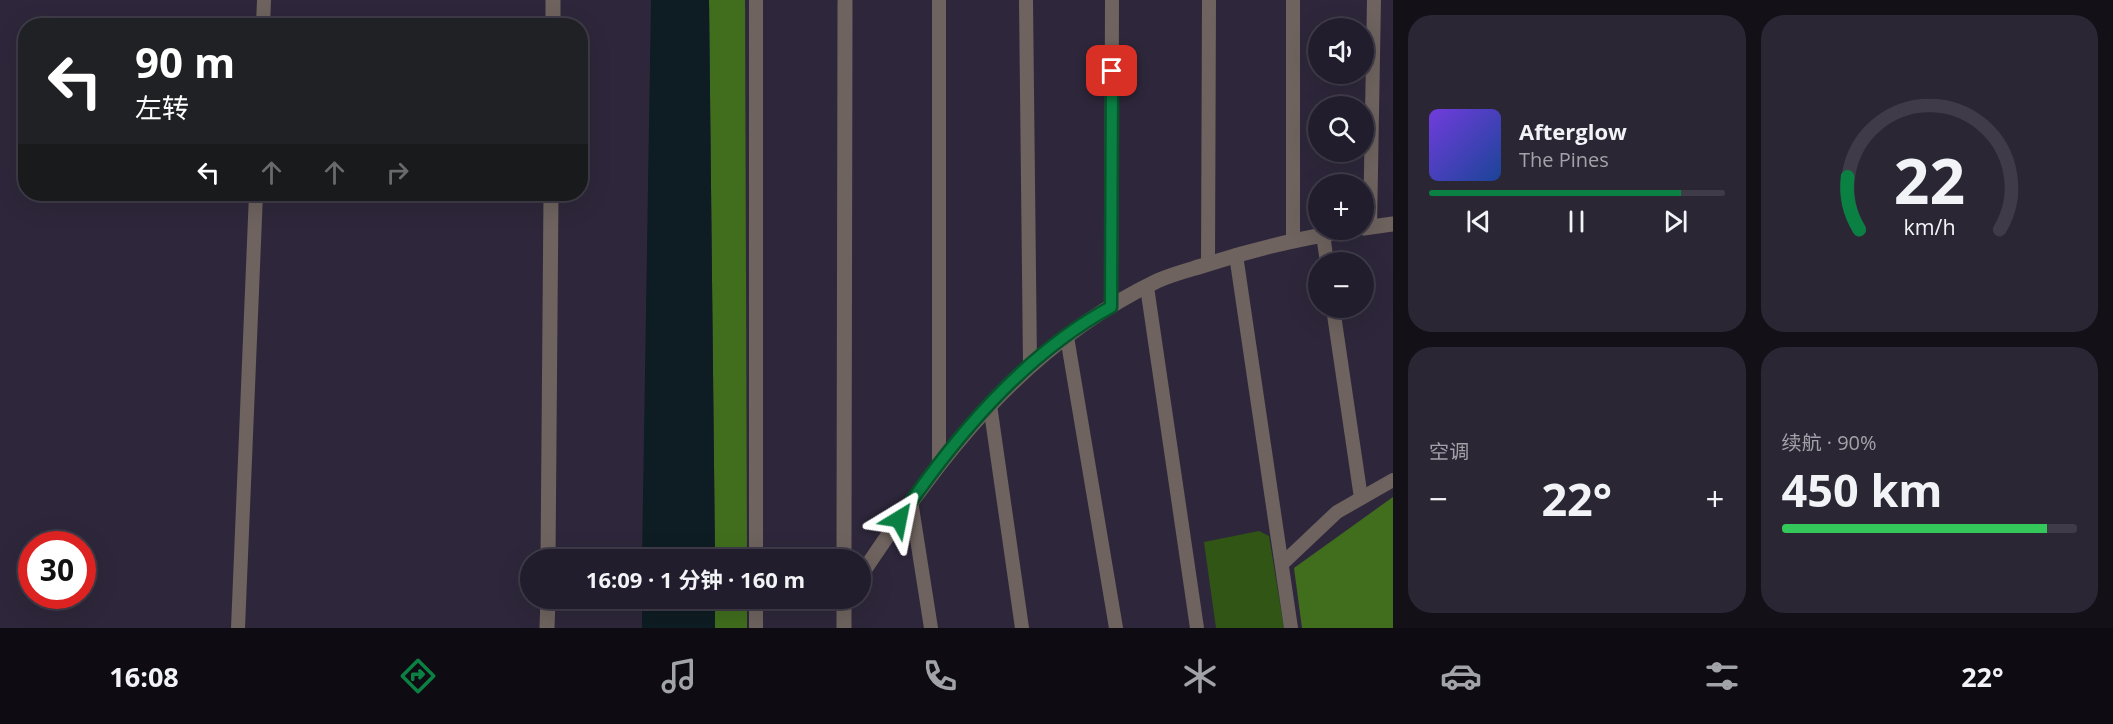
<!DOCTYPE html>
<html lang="zh">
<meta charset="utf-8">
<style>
:root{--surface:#221d2c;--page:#2a2634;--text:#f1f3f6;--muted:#a2a2a9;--line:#3f3b48;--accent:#0b8043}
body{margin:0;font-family:"Open Sans","Noto Sans SC",sans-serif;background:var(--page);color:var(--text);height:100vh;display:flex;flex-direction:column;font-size:22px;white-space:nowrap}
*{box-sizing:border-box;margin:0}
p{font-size:20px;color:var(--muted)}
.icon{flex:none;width:33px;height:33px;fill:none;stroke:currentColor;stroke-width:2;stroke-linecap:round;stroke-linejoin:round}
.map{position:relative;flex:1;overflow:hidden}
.drawer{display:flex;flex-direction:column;gap:15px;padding:15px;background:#131018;width:720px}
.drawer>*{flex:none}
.top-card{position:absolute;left:18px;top:18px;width:570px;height:183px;border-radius:24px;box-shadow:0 6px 24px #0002,0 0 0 2px var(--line);background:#202124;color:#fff;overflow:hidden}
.controls{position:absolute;left:1308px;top:18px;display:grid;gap:12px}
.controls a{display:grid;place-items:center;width:66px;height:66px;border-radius:50%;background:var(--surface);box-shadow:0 6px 24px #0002,0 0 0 2px var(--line);font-size:30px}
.speed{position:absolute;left:18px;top:531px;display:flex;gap:12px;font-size:30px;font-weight:700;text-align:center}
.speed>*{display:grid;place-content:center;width:78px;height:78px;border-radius:50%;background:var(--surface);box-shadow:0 6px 24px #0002,0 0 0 2px var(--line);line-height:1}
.speed .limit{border:9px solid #d22;background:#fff;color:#111}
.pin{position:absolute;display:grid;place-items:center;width:51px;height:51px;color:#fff;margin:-26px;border-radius:12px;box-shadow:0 3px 9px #0006}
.me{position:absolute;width:66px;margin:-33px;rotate:35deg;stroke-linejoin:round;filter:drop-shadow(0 0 4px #0008)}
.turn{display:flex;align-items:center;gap:21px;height:126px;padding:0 18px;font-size:27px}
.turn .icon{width:78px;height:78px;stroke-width:2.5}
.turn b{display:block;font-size:42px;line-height:51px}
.lanes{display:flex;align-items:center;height:57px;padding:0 18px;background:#0003;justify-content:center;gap:30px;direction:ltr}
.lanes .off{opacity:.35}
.big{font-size:45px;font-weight:700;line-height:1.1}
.drawer .tile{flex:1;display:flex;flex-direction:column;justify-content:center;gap:9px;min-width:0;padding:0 21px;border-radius:24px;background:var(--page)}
.drawer .dial{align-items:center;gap:0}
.dial svg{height:156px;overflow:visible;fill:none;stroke:var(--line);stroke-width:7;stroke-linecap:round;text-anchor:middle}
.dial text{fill:var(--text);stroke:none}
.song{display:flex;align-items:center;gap:18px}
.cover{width:72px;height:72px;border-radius:9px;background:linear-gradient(135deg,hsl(260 70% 55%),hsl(220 70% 35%))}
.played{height:6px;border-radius:3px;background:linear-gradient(90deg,var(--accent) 85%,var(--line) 85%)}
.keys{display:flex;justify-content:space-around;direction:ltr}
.heat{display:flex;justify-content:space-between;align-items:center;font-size:33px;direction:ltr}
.charge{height:9px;border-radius:4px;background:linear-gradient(90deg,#34c759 90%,var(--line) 0)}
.drawer .tiles{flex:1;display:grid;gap:15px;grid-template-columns:repeat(2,1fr)}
.trip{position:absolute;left:520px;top:549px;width:351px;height:60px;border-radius:30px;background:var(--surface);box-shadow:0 6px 24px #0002,0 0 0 2px var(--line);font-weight:700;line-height:60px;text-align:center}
.dock{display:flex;height:96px;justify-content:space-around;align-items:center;background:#0e0c12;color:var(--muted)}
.dock .icon{width:42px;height:42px}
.dock .active{color:var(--accent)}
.dock b{font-size:27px;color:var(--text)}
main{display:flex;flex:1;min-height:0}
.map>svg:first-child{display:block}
.green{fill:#305514}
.forest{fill:#406e1d}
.water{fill:#0e1d23}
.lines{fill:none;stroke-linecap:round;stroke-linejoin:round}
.service{stroke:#6e635e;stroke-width:14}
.minor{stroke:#6e635e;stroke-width:15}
.route-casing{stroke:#07532c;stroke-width:15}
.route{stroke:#0b8043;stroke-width:10}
</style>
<main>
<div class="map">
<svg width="1393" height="628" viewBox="0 0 1393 628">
<rect width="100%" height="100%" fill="#2e273b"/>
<!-- green -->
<polygon class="green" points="1259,531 1269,536 1284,628 1216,628 1204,542"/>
<!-- forest -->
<g class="forest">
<polygon points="709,0 745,0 747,559 715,559"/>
<polygon points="1393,497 1393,628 1302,628 1294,568"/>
<rect x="715" y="599" width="32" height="29"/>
</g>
<!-- water -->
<g class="water">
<polygon points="651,0 709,0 715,559 642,559"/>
<rect x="642" y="599" width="73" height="29"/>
</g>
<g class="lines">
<!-- service -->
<g class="service">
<polyline points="756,0 756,560"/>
<polyline points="939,0 939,464"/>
<polyline points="1026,0 1030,364"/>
<polyline points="1293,0 1293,241"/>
<polyline points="263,26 264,0"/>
<polyline points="1370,227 1374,0"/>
<polyline points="1323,235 1327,262"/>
<polyline points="1236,255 1291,628"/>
<polyline points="1208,264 1209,0"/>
<polyline points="1147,287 1197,628"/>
<polyline points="1111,307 1112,0"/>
<polyline points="1333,308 1361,498"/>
<polyline points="1067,337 1116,628"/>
<polyline points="990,405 1022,628"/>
<polyline points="911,501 931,628"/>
<polyline points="1282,564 1337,512 1393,480"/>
<polyline points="756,598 756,628"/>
<polyline points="238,628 256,194"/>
</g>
<!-- minor -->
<g class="minor">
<polyline points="553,26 553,0"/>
<polyline points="1364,228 1393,224"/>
<polyline points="548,560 551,194"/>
<polyline points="844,560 845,2"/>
<path d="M861,575C942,454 1022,346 1157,281C1172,274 1189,270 1205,265C1254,249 1304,237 1355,230"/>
<polyline points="547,628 548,598"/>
<polyline points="844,628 844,598"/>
</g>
</g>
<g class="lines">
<defs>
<path id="route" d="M899,519C954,438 1023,355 1111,307L1112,71"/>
</defs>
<!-- route casing -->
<use href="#route" class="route-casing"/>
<!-- route -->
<use href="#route" class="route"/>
</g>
</svg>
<div class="controls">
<a><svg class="icon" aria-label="sound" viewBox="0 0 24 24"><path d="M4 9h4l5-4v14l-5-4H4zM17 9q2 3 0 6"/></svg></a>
<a><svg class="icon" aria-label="search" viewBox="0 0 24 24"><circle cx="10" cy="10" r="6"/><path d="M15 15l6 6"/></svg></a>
<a>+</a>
<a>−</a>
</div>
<div class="speed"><div class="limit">30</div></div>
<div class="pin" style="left:1112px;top:71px;background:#d93025"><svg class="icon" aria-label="arrive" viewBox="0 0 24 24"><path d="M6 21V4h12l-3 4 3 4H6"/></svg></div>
<svg class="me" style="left:899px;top:519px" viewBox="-20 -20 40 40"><path d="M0-17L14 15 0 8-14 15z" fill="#0b8043" stroke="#fff" stroke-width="4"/></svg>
<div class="trip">16:09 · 1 分钟 · 160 m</div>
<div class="top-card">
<div class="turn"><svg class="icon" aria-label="left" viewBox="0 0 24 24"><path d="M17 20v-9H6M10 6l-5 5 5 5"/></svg><div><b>90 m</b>左转</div></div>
<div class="lanes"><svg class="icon" aria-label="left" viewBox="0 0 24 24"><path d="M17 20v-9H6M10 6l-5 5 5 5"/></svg><svg class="icon off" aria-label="ahead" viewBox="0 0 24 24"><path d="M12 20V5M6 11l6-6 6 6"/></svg><svg class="icon off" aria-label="ahead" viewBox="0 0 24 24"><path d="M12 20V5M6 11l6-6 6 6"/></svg><svg class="icon off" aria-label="right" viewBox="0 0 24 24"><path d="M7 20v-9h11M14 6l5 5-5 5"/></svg></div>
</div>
</div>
<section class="drawer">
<div class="tiles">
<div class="tile">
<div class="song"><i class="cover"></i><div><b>Afterglow</b><p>The Pines</p></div></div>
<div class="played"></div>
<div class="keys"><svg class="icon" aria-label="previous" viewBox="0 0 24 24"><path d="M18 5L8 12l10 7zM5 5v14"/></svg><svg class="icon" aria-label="pause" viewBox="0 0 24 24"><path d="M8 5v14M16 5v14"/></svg><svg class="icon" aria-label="next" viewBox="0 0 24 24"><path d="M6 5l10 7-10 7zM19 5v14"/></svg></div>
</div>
<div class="tile dial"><svg viewBox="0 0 100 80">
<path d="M14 69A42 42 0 1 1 86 69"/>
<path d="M14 69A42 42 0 0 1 8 42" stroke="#0b8043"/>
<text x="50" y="56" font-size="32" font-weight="700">22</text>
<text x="50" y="72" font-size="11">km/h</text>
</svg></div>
<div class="tile"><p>空调</p>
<div class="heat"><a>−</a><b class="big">22°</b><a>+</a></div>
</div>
<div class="tile"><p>续航 · 90%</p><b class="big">450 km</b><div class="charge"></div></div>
</div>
</section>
</main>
<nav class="dock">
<b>16:08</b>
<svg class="icon active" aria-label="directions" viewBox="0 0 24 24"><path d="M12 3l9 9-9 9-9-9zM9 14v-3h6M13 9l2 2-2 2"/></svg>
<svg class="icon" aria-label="music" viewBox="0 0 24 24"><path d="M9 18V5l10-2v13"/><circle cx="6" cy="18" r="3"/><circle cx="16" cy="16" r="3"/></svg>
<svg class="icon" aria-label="phone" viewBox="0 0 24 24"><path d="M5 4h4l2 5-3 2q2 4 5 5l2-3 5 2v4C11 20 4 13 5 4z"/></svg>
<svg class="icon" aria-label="climate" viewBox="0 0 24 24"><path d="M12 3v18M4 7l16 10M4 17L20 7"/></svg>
<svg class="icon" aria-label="car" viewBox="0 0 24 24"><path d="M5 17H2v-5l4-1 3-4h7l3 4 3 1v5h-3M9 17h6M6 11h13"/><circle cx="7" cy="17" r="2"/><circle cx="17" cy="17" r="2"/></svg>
<svg class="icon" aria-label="filters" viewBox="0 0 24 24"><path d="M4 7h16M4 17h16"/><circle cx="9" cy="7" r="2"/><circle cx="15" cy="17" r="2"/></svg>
<b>22°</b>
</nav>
